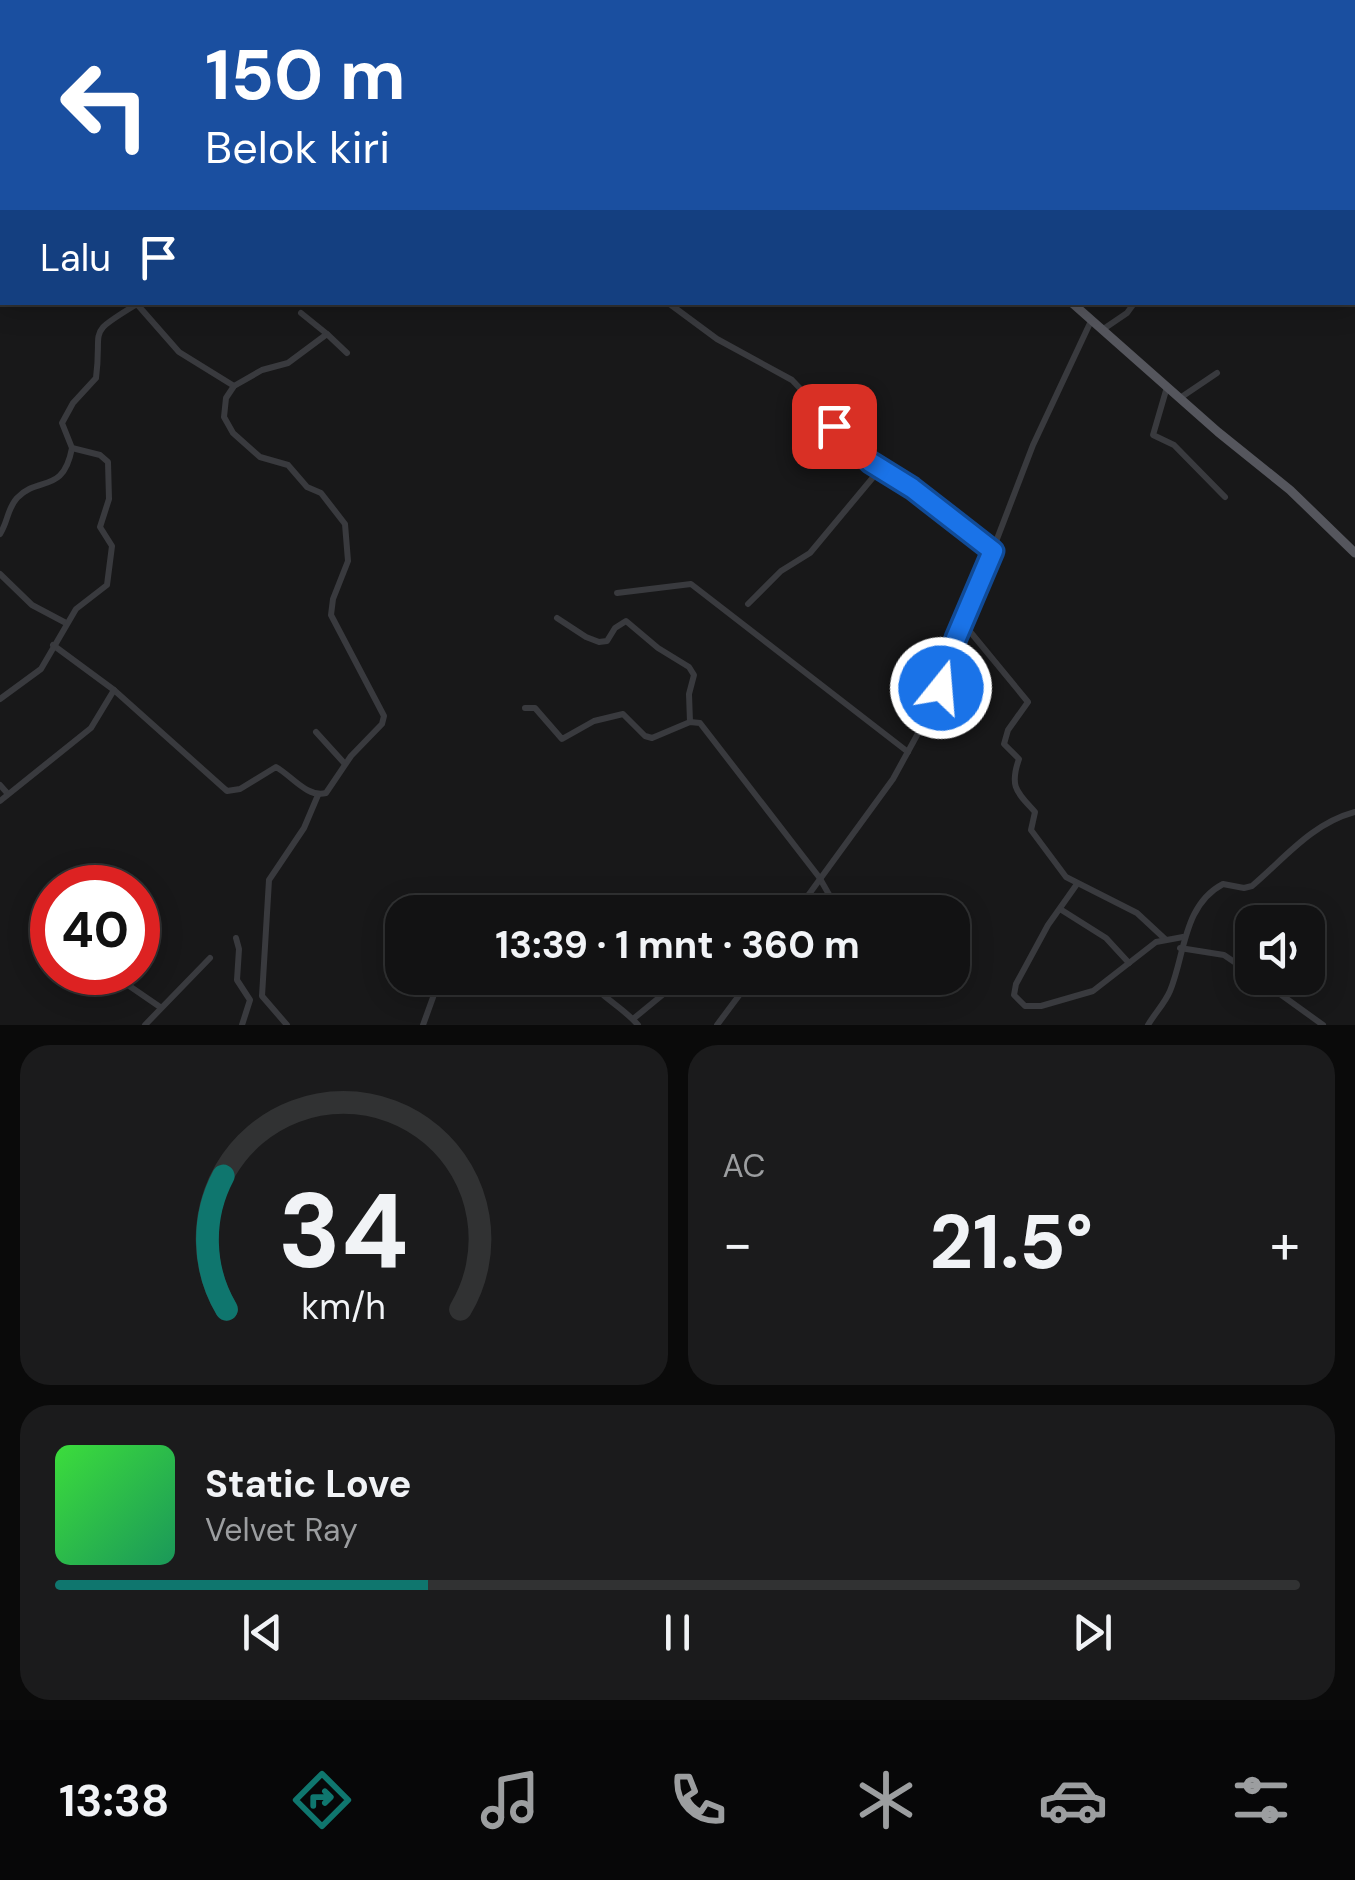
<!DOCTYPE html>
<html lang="id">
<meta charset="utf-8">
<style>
:root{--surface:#121213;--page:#1b1b1c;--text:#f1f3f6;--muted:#9c9ea0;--line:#313233;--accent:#0f766e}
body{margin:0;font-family:"DM Sans",sans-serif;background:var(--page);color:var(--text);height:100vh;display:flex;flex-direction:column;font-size:38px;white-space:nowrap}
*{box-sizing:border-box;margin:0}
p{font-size:32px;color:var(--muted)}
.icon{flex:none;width:55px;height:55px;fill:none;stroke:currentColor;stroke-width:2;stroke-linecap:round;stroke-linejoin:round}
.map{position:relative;height:1025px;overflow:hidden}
.sheet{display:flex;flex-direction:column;gap:20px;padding:20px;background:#0a0a0a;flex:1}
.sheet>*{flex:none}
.banner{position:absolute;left:0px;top:0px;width:1355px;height:305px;box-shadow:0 5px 25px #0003,0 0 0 2px var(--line);background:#1a4fa0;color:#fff;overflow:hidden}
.buttons{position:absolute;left:1235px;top:905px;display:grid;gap:20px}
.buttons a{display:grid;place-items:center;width:90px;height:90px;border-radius:20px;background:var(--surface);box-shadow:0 5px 25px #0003,0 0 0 2px var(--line);font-size:50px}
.speed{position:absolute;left:30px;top:865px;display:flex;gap:20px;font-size:50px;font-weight:700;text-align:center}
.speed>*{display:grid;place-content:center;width:130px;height:130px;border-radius:50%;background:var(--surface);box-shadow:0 5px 25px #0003,0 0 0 2px var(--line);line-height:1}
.speed .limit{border:15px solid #d22;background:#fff;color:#111}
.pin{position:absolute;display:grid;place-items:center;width:85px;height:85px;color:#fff;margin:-42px;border-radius:20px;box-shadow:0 5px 15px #0006}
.me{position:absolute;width:110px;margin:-55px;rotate:17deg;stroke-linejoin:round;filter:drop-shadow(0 0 8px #0008)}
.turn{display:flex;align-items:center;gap:35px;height:210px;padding:0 40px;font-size:45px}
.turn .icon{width:130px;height:130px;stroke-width:2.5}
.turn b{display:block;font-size:70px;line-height:85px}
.then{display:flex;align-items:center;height:95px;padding:0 40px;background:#0003;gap:20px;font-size:38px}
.big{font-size:75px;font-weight:700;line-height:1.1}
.sheet .tile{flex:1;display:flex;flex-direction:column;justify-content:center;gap:15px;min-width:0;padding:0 35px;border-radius:30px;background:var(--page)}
.sheet .dial{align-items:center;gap:0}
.dial svg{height:260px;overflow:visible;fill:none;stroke:var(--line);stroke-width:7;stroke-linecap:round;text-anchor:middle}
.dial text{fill:var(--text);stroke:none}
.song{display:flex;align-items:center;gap:30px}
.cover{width:120px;height:120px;border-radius:15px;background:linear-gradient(135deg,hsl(120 70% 55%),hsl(150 70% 35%))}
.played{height:10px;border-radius:5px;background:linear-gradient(90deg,var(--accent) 30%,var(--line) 30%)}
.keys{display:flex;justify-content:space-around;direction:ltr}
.heat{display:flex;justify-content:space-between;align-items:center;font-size:55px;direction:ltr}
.sheet .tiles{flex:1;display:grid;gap:20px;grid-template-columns:1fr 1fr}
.tile:last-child{grid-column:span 2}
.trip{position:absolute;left:385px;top:895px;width:585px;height:100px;border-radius:30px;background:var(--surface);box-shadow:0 5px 25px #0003,0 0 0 2px var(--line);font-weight:700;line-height:100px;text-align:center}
.tab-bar{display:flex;height:160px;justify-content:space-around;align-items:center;background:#070708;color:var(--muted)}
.tab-bar .icon{width:70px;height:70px}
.tab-bar .active{color:var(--accent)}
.tab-bar b{font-size:45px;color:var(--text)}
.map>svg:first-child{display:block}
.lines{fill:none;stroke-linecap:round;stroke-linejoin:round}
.minor{stroke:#393a3e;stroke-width:6}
.major{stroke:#55565d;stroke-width:9}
.route-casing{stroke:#114b97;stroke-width:25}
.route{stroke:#1a73e8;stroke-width:18}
</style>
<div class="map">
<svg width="1355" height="1025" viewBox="0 0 1355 1025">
<rect width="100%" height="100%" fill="#181819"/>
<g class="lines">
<!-- minor -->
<g class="minor">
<polyline points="58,0 61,2"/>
<polyline points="268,0 270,2"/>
<polyline points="777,0 779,0"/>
<polyline points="104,2 105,0"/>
<polyline points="693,2 697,0"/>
<polyline points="765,2 768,0"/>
<polyline points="851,2 853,0"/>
<polyline points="1088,2 1095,0"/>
<polyline points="1237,2 1240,0"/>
<polyline points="1352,219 1355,220"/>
<polyline points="0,227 2,225"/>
<polyline points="667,302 717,339 792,380 870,462 911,488 993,551"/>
<polyline points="136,303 179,352 234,386"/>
<polyline points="301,313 327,334"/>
<polyline points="1102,330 1127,313 1135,302"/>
<polyline points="1167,387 1153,435 1174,445 1225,497"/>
<polyline points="1180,398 1217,373"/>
<path d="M0,534C8,522 7,509 17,498C39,475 63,495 72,448L62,423L73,403L96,378C103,326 84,336 137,304"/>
<polyline points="0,574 32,605 66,623"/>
<polyline points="617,593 691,584 908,752"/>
<polyline points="748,604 781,571 810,553 880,469"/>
<polyline points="557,618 586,637 599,642 607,641 615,628 626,621 658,648 689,667 694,675 689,694 690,722"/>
<path d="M963,623L1028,702L1008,730L1004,744L1019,759C1009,787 1017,792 1035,812L1031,830L1066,877L1137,913L1165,939"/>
<path d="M53,645L114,690L227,791L240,789L276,767C292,776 307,798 326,793L351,756L382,724L384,716L331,615L333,599L348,561L345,524L321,493L307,487L288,465L260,457L233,433L224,417L226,398L234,386L262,370L288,363L327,334L347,353"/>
<polyline points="0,699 41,669 76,609 107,585 112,546 100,527 109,499 108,462 100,455 72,448"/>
<polyline points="525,708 535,708 562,739 594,721 623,714 645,736 652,738 690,722 700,723 819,877 831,898 823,912"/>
<polyline points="316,732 345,764"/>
<polyline points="0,785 8,794"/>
<polyline points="0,801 91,728 114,690"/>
<polyline points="1077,884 1048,925 1016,984 1014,995 1025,1006 1041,1006 1093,991 1156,942 1183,937"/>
<polyline points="1060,909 1106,938 1129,963"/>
<polyline points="796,912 893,779 933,706 1033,445 1091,321"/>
<polyline points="236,938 239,949 237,980 250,1000 242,1025"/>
<polyline points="1180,948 1224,955 1252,974"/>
<polyline points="109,972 160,1007"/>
<path d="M587,978C600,997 623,1007 638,1025"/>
<polyline points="1258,978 1323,1025"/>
<polyline points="633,1019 683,978"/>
<polyline points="145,1025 210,958"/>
<polyline points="287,1025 262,996 269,880 304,828 318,795"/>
<polyline points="423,1025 440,978"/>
<polyline points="717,1025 752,978"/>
<path d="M1148,1025C1155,1013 1165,1003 1170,991C1185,955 1183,905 1223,884L1244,888L1252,886C1285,858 1311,824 1355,812"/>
</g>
<!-- major -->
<g class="major">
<polyline points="730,0 733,2"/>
<polyline points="1071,302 1218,432 1290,490 1355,553"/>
</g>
</g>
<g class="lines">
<defs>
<polyline id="route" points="834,426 870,462 912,488 993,551 956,638 941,688"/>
</defs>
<!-- route casing -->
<use href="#route" class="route-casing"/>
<!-- route -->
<use href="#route" class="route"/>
</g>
</svg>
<div class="buttons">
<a><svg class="icon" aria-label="sound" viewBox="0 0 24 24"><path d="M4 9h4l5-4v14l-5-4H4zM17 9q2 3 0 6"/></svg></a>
</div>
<div class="speed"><div class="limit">40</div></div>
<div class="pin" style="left:834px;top:426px;background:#d93025"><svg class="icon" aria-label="arrive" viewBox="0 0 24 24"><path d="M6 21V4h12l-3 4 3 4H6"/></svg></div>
<svg class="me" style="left:941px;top:688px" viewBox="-20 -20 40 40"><circle r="17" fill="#1a73e8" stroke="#fff" stroke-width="3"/><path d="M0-11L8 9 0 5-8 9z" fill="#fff"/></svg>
<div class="trip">13:39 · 1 mnt · 360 m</div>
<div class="banner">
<div class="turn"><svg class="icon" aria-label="left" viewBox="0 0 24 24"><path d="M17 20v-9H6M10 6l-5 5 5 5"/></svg><div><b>150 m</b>Belok kiri</div></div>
<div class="then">Lalu<svg class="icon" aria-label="arrive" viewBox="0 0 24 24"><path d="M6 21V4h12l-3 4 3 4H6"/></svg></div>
</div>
</div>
<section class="sheet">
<div class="tiles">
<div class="tile dial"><svg viewBox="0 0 100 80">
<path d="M14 69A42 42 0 1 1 86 69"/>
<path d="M14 69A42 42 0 0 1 13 28" stroke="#0f766e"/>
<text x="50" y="56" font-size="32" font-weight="700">34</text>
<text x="50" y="72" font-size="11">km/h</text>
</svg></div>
<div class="tile"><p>AC</p>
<div class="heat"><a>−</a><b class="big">21.5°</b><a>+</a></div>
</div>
<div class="tile">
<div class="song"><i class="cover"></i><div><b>Static Love</b><p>Velvet Ray</p></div></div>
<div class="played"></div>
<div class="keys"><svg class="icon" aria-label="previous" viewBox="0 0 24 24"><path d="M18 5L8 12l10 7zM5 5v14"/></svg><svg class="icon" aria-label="pause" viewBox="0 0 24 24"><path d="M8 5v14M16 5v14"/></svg><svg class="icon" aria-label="next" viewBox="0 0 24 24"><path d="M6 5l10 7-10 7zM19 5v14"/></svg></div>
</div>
</div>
</section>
<nav class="tab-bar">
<b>13:38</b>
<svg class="icon active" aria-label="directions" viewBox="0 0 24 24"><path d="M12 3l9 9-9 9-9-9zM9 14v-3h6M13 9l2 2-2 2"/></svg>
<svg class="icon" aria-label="music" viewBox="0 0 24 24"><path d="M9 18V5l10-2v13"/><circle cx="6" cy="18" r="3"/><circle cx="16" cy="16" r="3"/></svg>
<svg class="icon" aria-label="phone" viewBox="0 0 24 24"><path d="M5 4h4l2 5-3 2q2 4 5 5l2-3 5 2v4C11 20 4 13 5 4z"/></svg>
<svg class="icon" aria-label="climate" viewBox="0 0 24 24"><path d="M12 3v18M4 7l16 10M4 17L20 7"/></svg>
<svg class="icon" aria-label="car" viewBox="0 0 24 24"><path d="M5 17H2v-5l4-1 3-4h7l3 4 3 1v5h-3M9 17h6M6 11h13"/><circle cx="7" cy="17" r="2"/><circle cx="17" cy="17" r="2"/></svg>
<svg class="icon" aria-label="filters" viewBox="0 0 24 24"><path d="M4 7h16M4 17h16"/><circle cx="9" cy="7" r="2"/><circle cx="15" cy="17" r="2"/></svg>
</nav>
